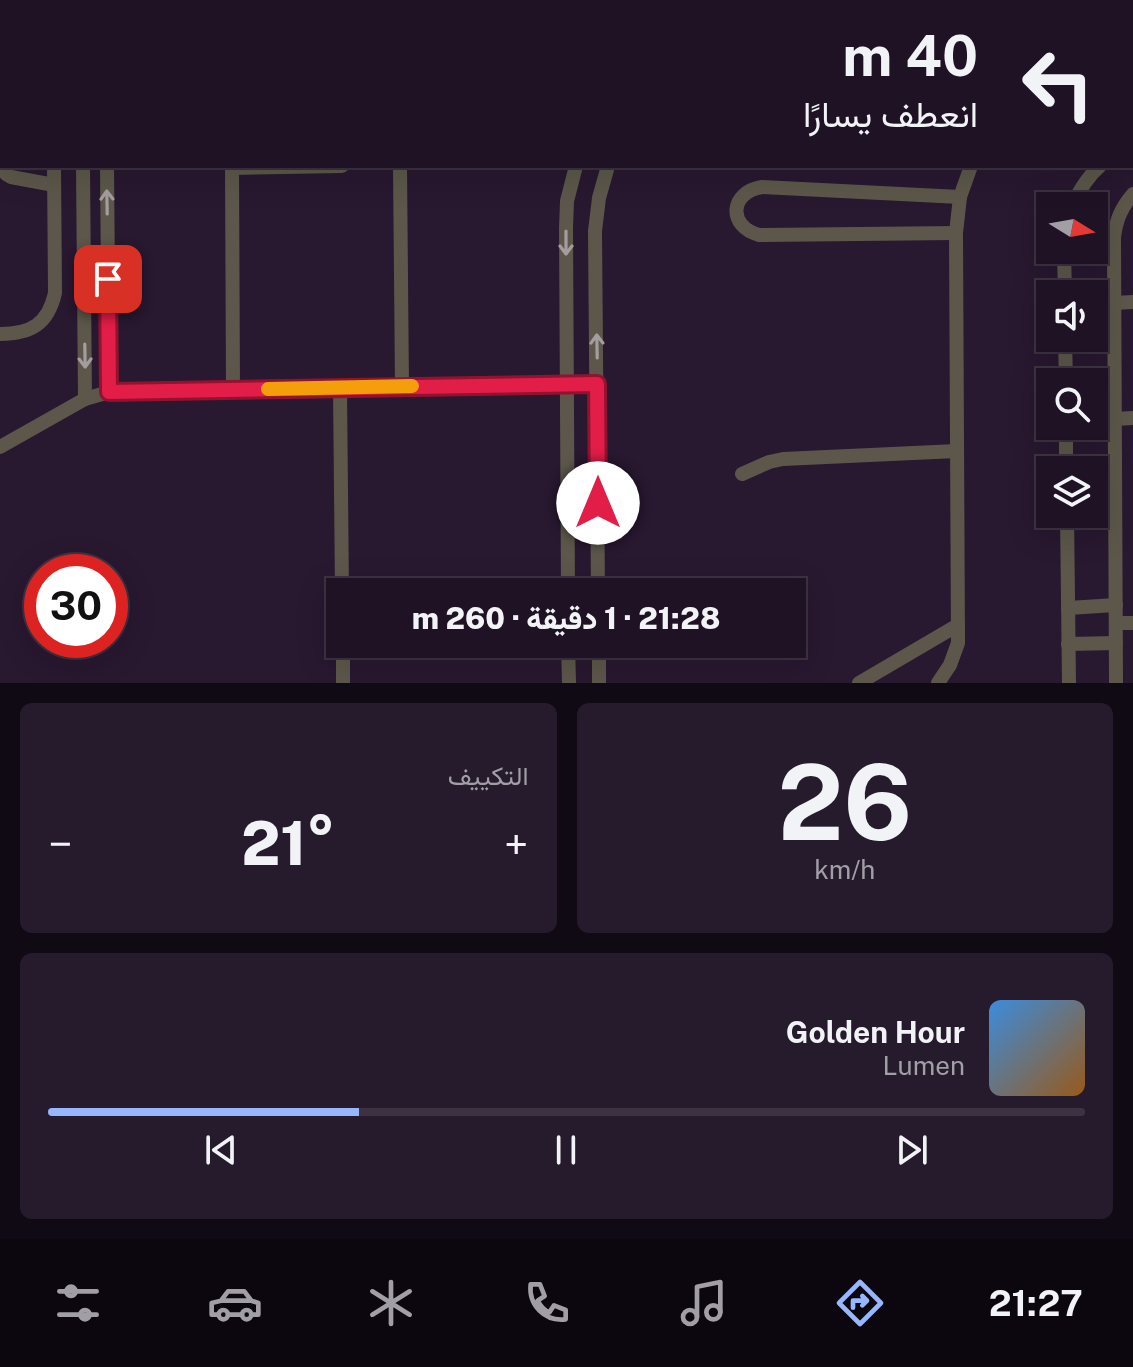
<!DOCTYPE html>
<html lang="ar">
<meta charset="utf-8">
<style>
:root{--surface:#1e1224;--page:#261b2c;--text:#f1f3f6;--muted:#a19ea6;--line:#3c3241;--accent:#97b6fd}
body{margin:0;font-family:"Public Sans",Vazirmatn,sans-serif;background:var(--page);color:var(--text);direction:rtl;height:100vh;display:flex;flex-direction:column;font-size:30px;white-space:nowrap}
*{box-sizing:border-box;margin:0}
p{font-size:26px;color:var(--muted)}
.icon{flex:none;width:44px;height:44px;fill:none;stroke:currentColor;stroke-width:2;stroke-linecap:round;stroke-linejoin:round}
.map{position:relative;height:683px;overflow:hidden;direction:ltr}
.sheet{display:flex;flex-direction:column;gap:20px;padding:20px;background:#100a14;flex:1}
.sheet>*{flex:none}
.guide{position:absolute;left:0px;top:0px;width:1134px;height:168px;box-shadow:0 8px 32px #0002,0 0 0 2px var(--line);direction:rtl;background:#1e1224;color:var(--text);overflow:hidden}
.needle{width:52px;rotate:101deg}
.buttons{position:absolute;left:1036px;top:192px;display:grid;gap:16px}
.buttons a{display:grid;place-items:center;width:72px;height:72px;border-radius:0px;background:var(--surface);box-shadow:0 8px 32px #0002,0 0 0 2px var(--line);font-size:40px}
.speed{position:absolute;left:24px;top:554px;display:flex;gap:16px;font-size:40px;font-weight:700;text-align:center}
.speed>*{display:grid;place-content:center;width:104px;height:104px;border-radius:50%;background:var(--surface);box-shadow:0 8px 32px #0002,0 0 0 2px var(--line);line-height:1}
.speed .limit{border:12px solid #d22;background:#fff;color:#111}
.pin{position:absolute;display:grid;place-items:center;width:68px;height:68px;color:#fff;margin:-34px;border-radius:16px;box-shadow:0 4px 12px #0006}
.me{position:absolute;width:88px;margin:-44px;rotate:0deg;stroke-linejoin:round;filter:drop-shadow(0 0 6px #0008)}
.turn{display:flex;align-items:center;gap:28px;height:168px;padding:0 24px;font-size:36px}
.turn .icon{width:104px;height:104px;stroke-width:2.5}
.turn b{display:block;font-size:56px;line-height:68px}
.big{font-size:60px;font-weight:800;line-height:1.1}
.sheet .card{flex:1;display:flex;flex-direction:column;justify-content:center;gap:12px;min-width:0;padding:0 28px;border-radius:12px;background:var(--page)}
.sheet .dial{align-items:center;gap:0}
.dial b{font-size:104px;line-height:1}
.song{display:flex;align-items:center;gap:24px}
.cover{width:96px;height:96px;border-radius:12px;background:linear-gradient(135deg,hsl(210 70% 55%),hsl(30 70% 35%))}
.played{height:8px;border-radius:4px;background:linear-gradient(90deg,var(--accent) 30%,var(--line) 30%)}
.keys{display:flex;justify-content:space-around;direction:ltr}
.heat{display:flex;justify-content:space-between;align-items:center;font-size:44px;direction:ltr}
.sheet .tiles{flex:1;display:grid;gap:20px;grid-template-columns:1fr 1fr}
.card:last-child{grid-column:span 2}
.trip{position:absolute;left:326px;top:578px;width:480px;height:80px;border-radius:0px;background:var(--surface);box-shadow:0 8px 32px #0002,0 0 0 2px var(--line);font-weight:800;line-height:80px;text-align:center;direction:rtl}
.menu{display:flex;height:128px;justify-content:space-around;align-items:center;background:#0c070e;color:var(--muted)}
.menu .icon{width:56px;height:56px}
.menu .selected{color:var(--accent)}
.menu b{font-size:36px;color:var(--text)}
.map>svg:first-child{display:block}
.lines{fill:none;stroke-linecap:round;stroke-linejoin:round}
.lane{stroke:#5c574a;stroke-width:7}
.street{stroke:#5c574a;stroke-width:14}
.oneway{stroke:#a49c9f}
.route-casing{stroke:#92132f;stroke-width:20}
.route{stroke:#e11d48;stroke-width:14}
.slow{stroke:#f59e0b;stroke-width:14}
</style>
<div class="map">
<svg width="1133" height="683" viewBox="0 0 1133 683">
<rect width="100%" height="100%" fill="#281830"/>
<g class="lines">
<!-- lane -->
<g class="lane">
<polyline points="796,2 798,0"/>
<polyline points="838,2 840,0"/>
<polyline points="992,2 993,0"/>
</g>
<!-- street -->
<g class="street">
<polyline points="52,0 52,2"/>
<polyline points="81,0 81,2"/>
<polyline points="105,0 105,2"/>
<polyline points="231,0 231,2"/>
<polyline points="399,0 399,2"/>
<polyline points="471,0 473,2"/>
<polyline points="708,2 710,0"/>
<polyline points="743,2 745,0"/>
<polyline points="1132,28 1133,28"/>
<polyline points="1132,145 1133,145"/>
<polyline points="3,166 6,174 11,177 54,185"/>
<polyline points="83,166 85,399"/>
<polyline points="107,166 109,392"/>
<polyline points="232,166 233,389"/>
<polyline points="400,166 402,387"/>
<polyline points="232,168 342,166"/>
<path d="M1072,206C1079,191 1087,177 1100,166"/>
<path d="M956,233L759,235C727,226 730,192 762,187L960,197"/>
<polyline points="1064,250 1065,294"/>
<polyline points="1114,303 1133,302"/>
<path d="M0,334C31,334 48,324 55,293L54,166"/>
<polyline points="1065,338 1066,382"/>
<polyline points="340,388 342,592"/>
<polyline points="1115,419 1133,418"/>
<polyline points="1066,426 1066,470"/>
<polyline points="0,447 85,399 109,392 597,384"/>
<polyline points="742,474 769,462 783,459 957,451"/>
<polyline points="1067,514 1069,683"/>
<polyline points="568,592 566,228 567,201 576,166"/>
<polyline points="598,592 595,231 599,198 608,166"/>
<polyline points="1068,608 1116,605"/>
<polyline points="1116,623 1133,623"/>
<polyline points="343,644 343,683"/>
<polyline points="568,644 569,683"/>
<polyline points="599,644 599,683"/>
<polyline points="1068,644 1116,643"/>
<polyline points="859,683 958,625"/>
<polyline points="938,683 950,665 958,643 956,233 960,197 971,166"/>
<path d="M1116,683L1114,238C1116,220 1121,208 1133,194"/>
</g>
</g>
<!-- one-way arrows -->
<defs><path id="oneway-shaft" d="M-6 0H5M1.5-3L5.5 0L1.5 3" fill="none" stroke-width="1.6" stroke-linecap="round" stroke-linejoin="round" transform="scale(2)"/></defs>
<g class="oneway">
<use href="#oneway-shaft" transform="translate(107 202) rotate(-91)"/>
<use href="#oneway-shaft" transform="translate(566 243) rotate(90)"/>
<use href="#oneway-shaft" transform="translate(597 346) rotate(-91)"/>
<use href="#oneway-shaft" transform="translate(85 356) rotate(89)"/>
</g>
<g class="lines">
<defs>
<polyline id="route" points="108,279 109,392 597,384 598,503"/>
</defs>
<!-- route casing -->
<use href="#route" class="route-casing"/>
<!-- route -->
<use href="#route" class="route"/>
<!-- slow -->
<polyline class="slow" points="268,389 412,386"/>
</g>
</svg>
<div class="buttons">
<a><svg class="needle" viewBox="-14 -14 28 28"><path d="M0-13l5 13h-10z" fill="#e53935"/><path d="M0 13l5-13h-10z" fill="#a19ea6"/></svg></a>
<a><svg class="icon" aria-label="sound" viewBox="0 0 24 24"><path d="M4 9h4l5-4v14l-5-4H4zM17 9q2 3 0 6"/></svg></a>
<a><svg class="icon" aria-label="search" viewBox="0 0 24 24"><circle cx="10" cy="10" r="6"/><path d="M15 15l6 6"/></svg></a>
<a><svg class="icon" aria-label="layers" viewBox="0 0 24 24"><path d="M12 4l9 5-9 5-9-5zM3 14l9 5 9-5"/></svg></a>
</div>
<div class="speed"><div class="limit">30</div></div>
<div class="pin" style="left:108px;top:279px;background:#d93025"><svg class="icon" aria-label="arrive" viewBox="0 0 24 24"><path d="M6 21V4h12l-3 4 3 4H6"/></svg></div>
<svg class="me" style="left:598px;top:503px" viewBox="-20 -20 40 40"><circle r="19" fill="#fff"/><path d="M0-13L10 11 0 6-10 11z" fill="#e11d48"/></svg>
<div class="trip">21:28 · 1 دقيقة · 260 m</div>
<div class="guide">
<div class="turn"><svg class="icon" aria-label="left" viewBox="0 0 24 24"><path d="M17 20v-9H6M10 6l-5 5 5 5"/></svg><div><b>40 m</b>انعطف يسارًا</div></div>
</div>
</div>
<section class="sheet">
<div class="tiles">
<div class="card dial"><b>26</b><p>km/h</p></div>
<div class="card"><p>التكييف</p>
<div class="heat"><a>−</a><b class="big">21°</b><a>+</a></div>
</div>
<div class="card">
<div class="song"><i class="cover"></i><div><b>Golden Hour</b><p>Lumen</p></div></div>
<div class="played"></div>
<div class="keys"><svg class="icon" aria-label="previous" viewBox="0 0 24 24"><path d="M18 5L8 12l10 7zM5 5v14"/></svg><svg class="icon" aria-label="pause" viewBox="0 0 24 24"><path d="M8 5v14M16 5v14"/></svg><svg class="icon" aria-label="next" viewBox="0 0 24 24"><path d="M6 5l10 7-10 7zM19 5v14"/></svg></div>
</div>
</div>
</section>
<nav class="menu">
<b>21:27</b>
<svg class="icon selected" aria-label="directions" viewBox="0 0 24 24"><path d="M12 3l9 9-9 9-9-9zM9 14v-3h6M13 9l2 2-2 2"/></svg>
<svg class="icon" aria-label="music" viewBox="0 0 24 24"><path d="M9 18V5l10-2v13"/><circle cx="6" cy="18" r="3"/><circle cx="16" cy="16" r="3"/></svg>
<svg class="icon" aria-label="phone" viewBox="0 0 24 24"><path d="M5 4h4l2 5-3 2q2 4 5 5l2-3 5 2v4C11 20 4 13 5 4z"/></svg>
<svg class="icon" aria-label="climate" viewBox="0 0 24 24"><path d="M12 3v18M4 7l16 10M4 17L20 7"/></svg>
<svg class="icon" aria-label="car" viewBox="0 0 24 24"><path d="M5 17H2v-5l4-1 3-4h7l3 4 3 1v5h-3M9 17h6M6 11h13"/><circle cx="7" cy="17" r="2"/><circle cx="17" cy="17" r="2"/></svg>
<svg class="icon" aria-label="filters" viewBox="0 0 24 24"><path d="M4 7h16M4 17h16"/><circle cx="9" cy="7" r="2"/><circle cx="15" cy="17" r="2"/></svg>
</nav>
